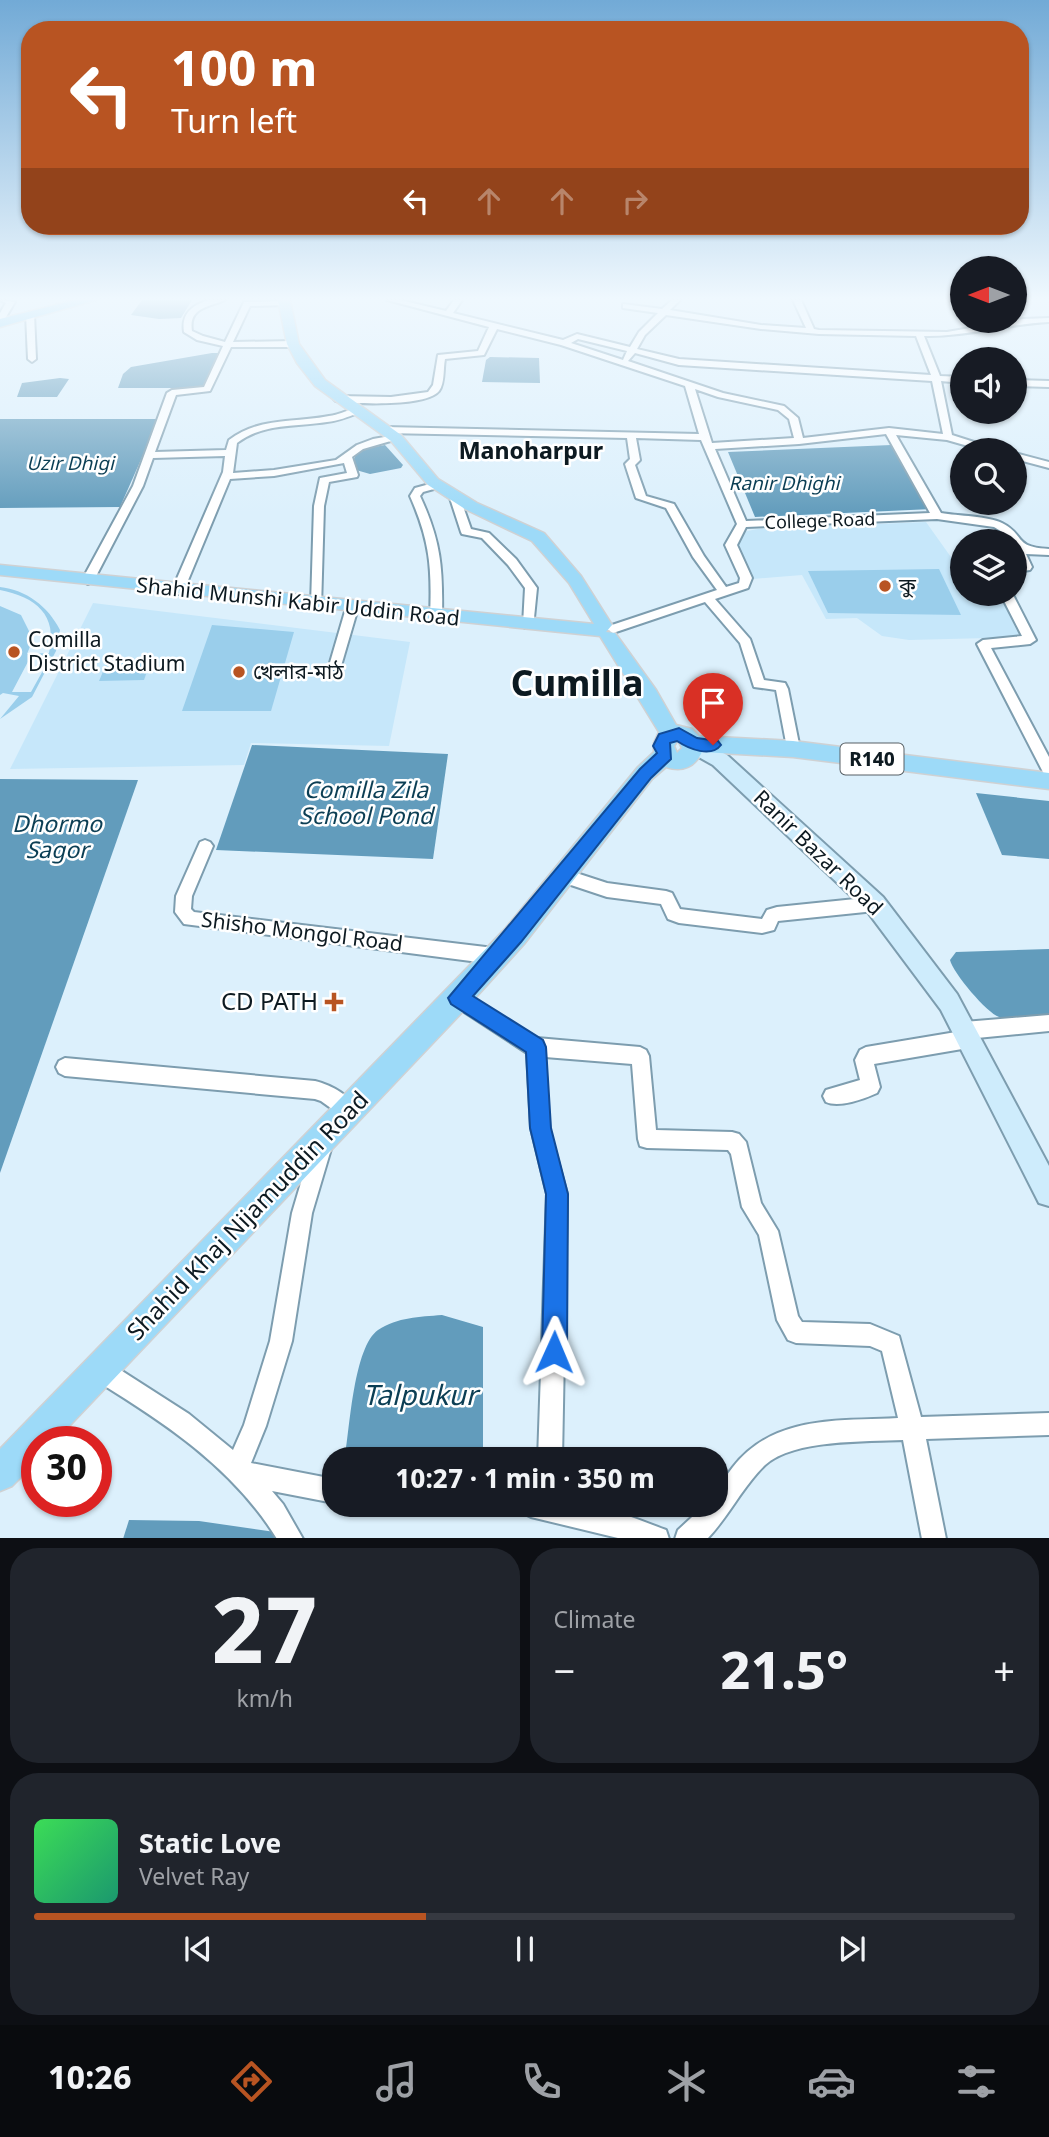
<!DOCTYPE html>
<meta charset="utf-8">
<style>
:root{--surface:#171b24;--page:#20242c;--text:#f1f3f6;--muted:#9ea1a6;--line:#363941;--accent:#b85422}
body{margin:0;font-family:Georgia,"Noto Sans Bengali",serif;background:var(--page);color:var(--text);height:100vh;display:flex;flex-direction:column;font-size:26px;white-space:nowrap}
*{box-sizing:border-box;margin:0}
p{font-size:23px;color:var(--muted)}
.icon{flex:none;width:38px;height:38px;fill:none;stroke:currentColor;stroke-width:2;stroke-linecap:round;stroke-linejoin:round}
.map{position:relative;height:1538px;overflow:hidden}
.sheet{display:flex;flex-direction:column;gap:10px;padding:10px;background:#0d0f14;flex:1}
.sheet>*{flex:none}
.hud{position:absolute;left:21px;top:21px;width:1008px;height:214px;border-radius:28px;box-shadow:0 2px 5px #0004;background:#b85422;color:#fff;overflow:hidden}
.needle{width:46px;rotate:270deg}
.buttons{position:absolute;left:950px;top:256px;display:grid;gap:14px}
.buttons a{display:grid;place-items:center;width:77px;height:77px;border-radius:50%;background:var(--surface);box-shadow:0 2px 5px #0004;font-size:35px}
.speed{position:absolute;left:21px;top:1426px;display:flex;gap:14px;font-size:35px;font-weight:700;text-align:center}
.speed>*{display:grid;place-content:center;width:91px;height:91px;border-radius:50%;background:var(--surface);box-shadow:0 2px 5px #0004;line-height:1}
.speed .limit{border:10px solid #d22;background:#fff;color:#111}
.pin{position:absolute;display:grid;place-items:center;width:60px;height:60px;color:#fff;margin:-72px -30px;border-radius:50% 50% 50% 0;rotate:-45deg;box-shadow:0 0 7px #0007}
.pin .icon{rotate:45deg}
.me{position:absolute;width:77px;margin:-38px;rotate:1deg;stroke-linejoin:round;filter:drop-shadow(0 0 5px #0008)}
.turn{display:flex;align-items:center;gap:24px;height:147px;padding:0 35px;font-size:32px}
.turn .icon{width:91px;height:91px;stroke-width:2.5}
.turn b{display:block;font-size:49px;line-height:60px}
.lanes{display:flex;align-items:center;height:66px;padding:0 35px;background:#0003;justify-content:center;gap:35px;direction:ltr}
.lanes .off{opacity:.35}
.big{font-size:52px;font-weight:700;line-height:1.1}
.sheet .widget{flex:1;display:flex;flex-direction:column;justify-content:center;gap:10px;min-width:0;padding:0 24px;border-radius:28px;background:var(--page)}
.sheet .dial{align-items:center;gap:0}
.dial b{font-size:91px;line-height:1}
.song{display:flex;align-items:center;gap:21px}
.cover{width:84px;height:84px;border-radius:10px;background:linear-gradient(135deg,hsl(130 70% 55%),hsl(160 70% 35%))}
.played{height:7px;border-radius:4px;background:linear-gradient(90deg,var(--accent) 40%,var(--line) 40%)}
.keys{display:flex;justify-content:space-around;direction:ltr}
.heat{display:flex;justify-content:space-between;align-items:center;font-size:38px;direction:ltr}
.sheet .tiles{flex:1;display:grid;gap:10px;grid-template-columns:1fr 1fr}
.widget:last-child{grid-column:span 2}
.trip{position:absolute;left:322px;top:1447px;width:406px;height:70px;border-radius:28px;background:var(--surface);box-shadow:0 2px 5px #0004;font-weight:700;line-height:70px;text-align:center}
.dock{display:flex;height:112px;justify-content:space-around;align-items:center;background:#090b0e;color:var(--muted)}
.dock .icon{width:49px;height:49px}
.dock .active{color:var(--accent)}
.dock b{font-size:32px;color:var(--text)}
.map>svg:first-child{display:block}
.built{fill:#c6e7fa}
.green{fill:#9aceeb;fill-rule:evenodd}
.water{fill:#629cbc}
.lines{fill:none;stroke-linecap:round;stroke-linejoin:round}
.minor-casing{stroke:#7d9daf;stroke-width:4}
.secondary-casing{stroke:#7d9daf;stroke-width:4}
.primary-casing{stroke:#cfd1d3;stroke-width:3}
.trunk-casing{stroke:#cfd1d3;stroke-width:3}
.minor{fill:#fff;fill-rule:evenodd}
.secondary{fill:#ceecfc;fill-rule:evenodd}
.primary{fill:#9ddaf8;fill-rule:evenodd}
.trunk{fill:#7ccef6;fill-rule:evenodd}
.route{fill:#1a73e8;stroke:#114b97;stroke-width:2}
.poi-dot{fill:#b85422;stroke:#fff;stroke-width:2.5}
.labels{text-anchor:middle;stroke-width:5;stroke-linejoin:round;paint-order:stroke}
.far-street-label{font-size:18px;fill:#0d1a21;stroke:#fff}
.far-water-label{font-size:19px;font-style:italic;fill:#0b3e54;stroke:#fff}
.shield{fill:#fff;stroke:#565f64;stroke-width:2}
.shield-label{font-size:19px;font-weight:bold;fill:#0d1a21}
.poi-label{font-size:21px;fill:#0d1a21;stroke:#fff;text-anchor:start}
.street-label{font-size:21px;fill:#0d1a21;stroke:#fff}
.far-district-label{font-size:23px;font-weight:bold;fill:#0d1a21;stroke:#fff}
.water-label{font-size:23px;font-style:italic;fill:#0b3e54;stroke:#fff}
.near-poi-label{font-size:24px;fill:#0d1a21;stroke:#fff;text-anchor:end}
.near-street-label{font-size:24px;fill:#0d1a21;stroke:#fff}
.near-water-label{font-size:28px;font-style:italic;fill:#0b3e54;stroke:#fff}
.town-label{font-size:35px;font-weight:bold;fill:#0d1a21;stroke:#fff}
</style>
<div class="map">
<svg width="1049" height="1539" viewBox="0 0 1049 1539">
<rect width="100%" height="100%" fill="#dcf0fc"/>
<!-- built -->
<g class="built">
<polygon points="926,522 958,567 962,567 962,593 1001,593 1024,637 909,640 882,636 857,618 826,619 802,575 753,579 736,548 742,532 758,529"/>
<polygon points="93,603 410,642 389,746 251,743 244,765 10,769"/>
</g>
<!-- green -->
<g class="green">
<polygon points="939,569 961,615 828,613 808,571"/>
<path d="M0,587C26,590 48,606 60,630L56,651L32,697L0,719L19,696L3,693L0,695V606L21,615L33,639L27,654L49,653C58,615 36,597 0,590ZM31,656H51L31,692H12Z"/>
<polygon points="212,625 294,632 271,711 182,711"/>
<polygon points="108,660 151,660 144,680 99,681"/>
</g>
<!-- water -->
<g class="water">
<polygon points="142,300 192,300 181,318 159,319 131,315"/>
<polygon points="212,353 221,353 205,388 118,388 123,374 131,367"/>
<polygon points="490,357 539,358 540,383 482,382 486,360"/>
<polygon points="60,378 69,379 57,397 17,397 22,383"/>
<polygon points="0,419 159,419 120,507 0,508"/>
<polygon points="385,445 403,465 401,468 370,474 356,470 353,461 358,450"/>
<polygon points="891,445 932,509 755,517 728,452"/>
<polygon points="252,745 448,754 433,859 216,850"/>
<polygon points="0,779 138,780 0,1173"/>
<polygon points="976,793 1049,801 1049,859 1002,855"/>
<path d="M1049,949V1016C1034,1017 1014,1021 999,1017C987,1013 953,973 950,960L956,952Z"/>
<path d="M442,1315L483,1327V1459L393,1460L345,1456C350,1426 354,1347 378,1330C398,1317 419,1317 442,1315Z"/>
<polygon points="129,1520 199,1521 275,1532 274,1539 123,1539"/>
</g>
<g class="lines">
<defs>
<g id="minor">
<polygon points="0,300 15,302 3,322 0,322 0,313 6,303"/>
<path d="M209,300H225C210,307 188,307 192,331L203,336L225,342L244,302L284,301H287V305L250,306L233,342L293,341L297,344L293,347H231L210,391L176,395L155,452L226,450L229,440C259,417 293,423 329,416C338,415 346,411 355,408L360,411L358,413C348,417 338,421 327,422C295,427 263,423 237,443L233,473L274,470L336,460L357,445L373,439L396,435L401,438L363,449L352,457L358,475L357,477L329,482L324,506L321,608L317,609L311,605L314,506L320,478L347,473L344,463L274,476L230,479L184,590L178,594L172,590L223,472L225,456L153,458L143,486L94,580L88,584L82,580L133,486L167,393L172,390L204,387L223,346L197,340L184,332C181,313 193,305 209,300Z"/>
<path d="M387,300H400L446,311L454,300H462L453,313L563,340L577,334L630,347L639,332L658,313L623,308V304L662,309L672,300H680L670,310L761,325L806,328L793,300H801L814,329L819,330L947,332L1023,319L1049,318V322C1007,324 966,337 924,336L940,376L962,377V383L941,381L952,435L999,450H982L947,440L896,435L941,513C958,516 988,516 1002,523C1026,535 1012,547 1049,549V555L1026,554L1032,567L1030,570L1015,572V564H1019L1015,553V541H1008L1004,533L994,527L937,519L746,527L737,545L752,578L748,588L715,599L750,639L764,680L785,683L788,689L800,749L798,753H788L776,690L754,687L740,643L705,602L613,633L607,629L609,626L717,590L693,557L666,508L636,498L625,464L630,459L627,438L385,433L380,430L385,427L699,434L685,386L561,345L497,329L484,355L445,359C443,369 445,383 439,391C426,407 355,404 336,401L334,399L339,396L391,397L428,392L433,385L438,355L478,351L489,327ZM666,315L761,329L819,334L916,336L931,375L679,359L637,349L645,335ZM578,339L627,351L623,360L571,343ZM635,353L679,365L932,381L943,434L889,428L803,438L798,418L784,406L723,393L628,361ZM695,389L718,397L778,410L789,419L794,438L712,443ZM886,434L930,513L746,521L715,449L799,444ZM636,438L701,440L737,524L725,545L740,578L739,583L726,587L704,556L674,504L646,496L635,465L640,460Z"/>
<polygon points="30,312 34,314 36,359 32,362 28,359 26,314"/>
<polygon points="1015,380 1049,381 1049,387 1015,386"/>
<polygon points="1015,453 1049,462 1049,468 1015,459"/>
<path d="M437,482L441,483V487L423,492L420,496C441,541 443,568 442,617L436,621L430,617C432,568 430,541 410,496L415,488Z"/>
<polygon points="454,492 459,495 471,529 489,533 516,559 537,588 533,628 525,628 523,625 525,588 508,565 482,538 462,534 461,532 449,495"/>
<polygon points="1000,593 1012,593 1036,640 1030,644 991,648 1049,757 1049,776 1044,774 977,644 983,640 1022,636"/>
<polygon points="352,604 358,608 341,666 335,670 329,666 346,608"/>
<polygon points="205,840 210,842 213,846 192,896 191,909 194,912 494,948 500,951 502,956 500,961 494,964 184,924 175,912 176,896 200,842"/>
<polygon points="564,869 607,883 666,891 672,893 680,909 762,919 767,910 777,907 875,897 881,899 883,904 881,909 875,911 778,921 774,930 762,933 679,923 668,919 661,904 607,897 559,881 556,876 559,871"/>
<path d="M458,990L537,1038L640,1047L646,1050L649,1056L656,1130L732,1132L739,1134L746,1142L761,1203L778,1231L798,1316L802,1322L870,1324L899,1336L921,1417L1049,1413V1435L926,1439L946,1539H922L903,1440C865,1442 794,1439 765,1465C743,1486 729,1516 708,1538L675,1539L678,1530L705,1505H716C716,1489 723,1480 733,1467C773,1415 839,1421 898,1418L882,1351L870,1346L796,1343L788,1340L777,1320L759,1235L742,1207L731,1154L728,1150L647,1148L640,1146L638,1139L632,1064L545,1057L549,1128L567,1194L562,1460H538L547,1194L531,1128L527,1053L452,1004L449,998L452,992Z"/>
<path d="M1049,1015V1031L977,1038L974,1045L968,1048L874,1064L880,1087L877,1093C864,1099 839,1108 826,1102L823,1096L826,1090L860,1080L855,1060L860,1050L866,1047L956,1032L958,1025L964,1022Z"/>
<path d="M65,1058L315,1081C331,1085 352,1096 358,1112L356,1119L349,1121L321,1101L315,1099L65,1076L59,1073L56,1067L59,1061Z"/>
<path d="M321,1139L328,1142L331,1149L312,1213L292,1341L266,1426L251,1463L334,1479V1503L272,1491L283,1504L303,1539H277C233,1467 162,1421 92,1378L89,1370L92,1362L100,1359L108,1362L189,1414L233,1450L244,1425L270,1341L292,1213L311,1149L314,1142Z"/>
<path d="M519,1505C539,1505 560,1503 580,1505C609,1507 639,1520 666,1530L669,1539H622L531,1517L523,1513Z"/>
</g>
<polygon id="secondary" points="695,739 727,755 883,897 957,994 1049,1166 1049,1206 1039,1203 941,1010 867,911 713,765 688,751 686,746"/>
<path id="primary" d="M278,300H290L299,344L325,380L401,435L438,479L477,503L544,533L581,576L612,625L606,632L615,633L656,690L676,725L692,729L699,736L793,741L1049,773V789L793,757L702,752C694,768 682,772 666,767L652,779L524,944L467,1007L54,1442H37V1461L12,1486L0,1491V1449L506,928L638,767L654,752V743L659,732L600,636L0,575V565L594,624L569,583L532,541L465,509L428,485L391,441L315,386L297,363L287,344ZM678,740L682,748L677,753L674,746Z"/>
<polygon id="trunk" points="75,300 96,300 0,327 0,319"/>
</defs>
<!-- minor casing -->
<use href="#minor" class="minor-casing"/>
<!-- secondary casing -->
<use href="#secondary" class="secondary-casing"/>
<!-- primary casing -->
<use href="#primary" class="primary-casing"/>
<!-- trunk casing -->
<use href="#trunk" class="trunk-casing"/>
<!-- minor -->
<use href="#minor" class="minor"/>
<!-- secondary -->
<use href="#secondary" class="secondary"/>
<!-- primary -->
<use href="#primary" class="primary"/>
<!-- trunk -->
<use href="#trunk" class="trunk"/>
</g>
<!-- sky -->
<linearGradient id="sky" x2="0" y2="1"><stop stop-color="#72aad6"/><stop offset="0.58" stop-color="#eff8fe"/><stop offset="1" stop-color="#eff8fe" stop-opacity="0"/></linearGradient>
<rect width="1049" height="515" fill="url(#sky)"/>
<!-- route -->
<path class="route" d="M679,728L697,738L718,741L721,745C711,758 689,749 677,741L670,743L671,759L651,778L521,942L473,996L543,1040L546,1047L551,1128L568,1194L567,1352L563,1361L554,1365L546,1361L542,1352L546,1194L530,1128L526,1052L451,1004L448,998L640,769L657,753L653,746L659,734Z"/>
<!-- markers -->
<g class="poi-dot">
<circle cx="885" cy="586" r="7"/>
<circle cx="14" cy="652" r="7"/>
<circle cx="239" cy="672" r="7"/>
<path d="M330.5 991.5h7v7h7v7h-7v7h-7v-7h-7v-7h7z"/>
</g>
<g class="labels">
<!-- far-street labels -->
<g class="far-street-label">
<text transform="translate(820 521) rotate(-2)" y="6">College Road</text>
</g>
<!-- far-water labels -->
<g class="far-water-label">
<text x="70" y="470">Uzir Dhigi</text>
<text x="784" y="490">Ranir Dhighi</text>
</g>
<!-- shield labels -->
<rect class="shield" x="840.5" y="743.5" width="63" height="31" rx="5"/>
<g class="shield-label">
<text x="872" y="766">R140</text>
</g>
<!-- poi labels -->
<g class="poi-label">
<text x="899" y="593">কু</text>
<text x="28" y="647">Comilla<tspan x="28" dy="24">District Stadium</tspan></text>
<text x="253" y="679">খেলার-মাঠ</text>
</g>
<!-- street labels -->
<g class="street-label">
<text transform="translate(298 602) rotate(6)" y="7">Shahid Munshi Kabir Uddin Road</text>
<text transform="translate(818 853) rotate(44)" y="7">Ranir Bazar Road</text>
<text transform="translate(302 932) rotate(7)" y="7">Shisho Mongol Road</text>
</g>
<!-- far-district labels -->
<g class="far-district-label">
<text x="531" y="459">Manoharpur</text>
</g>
<!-- water labels -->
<g class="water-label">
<text x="366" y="798">Comilla Zila<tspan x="366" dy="26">School Pond</tspan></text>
<text x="57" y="832">Dhormo<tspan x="57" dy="26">Sagor</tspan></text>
</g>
<!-- near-poi labels -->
<g class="near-poi-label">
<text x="318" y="1010">CD PATH</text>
</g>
<!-- near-street labels -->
<g class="near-street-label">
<text transform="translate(248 1216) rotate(-46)" y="8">Shahid Khaj Nijamuddin Road</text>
</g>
<!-- near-water labels -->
<g class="near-water-label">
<text x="420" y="1405">Talpukur</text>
</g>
<!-- town labels -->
<g class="town-label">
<text x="577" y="696">Cumilla</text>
</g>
</g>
</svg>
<div class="buttons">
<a><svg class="needle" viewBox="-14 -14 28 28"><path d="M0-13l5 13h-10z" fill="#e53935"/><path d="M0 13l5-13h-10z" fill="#9ea1a6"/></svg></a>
<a><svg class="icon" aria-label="sound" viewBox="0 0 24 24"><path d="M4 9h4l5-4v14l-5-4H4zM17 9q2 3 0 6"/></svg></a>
<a><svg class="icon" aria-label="search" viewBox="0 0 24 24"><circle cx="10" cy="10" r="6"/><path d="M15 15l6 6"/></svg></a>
<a><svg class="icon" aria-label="layers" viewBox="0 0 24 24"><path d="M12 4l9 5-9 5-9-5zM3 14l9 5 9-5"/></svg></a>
</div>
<div class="speed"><div class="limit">30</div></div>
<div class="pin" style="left:713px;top:745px;background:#d93025"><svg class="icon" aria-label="arrive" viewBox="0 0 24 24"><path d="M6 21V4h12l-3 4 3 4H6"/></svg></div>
<svg class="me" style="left:554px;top:1352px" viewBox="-20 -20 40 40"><path d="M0-17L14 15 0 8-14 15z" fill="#1a73e8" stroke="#fff" stroke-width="4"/></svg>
<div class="trip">10:27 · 1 min · 350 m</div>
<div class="hud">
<div class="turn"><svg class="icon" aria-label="left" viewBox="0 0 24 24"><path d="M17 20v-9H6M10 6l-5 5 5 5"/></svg><div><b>100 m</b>Turn left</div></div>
<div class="lanes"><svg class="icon" aria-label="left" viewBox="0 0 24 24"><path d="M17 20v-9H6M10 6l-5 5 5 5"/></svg><svg class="icon off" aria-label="ahead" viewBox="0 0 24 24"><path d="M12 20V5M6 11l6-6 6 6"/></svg><svg class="icon off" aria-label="ahead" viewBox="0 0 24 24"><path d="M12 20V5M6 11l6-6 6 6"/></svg><svg class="icon off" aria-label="right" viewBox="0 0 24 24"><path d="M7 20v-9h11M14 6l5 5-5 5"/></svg></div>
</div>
</div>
<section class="sheet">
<div class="tiles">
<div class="widget dial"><b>27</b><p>km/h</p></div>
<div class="widget"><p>Climate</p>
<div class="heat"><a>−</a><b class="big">21.5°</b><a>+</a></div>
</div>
<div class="widget">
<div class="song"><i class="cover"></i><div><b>Static Love</b><p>Velvet Ray</p></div></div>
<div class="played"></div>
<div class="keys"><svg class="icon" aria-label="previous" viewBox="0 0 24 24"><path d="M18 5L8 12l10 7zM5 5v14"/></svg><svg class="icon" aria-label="pause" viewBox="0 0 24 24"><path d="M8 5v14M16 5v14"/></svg><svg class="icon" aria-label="next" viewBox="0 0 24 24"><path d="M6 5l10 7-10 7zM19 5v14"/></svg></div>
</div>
</div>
</section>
<nav class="dock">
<b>10:26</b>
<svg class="icon active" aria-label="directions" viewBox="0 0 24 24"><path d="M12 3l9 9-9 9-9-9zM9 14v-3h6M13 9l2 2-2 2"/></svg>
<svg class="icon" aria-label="music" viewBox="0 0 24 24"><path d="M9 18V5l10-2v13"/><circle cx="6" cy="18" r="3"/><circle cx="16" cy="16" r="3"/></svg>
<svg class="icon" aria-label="phone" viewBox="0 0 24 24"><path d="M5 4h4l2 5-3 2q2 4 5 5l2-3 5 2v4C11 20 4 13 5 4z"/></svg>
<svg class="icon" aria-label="climate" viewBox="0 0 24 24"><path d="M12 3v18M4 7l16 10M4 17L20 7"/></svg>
<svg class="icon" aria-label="car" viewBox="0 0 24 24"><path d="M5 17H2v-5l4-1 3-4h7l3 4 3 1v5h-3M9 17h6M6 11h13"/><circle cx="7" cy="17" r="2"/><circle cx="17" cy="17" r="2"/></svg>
<svg class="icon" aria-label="filters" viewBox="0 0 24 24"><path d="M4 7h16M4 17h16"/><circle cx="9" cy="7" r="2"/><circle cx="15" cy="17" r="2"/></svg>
</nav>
